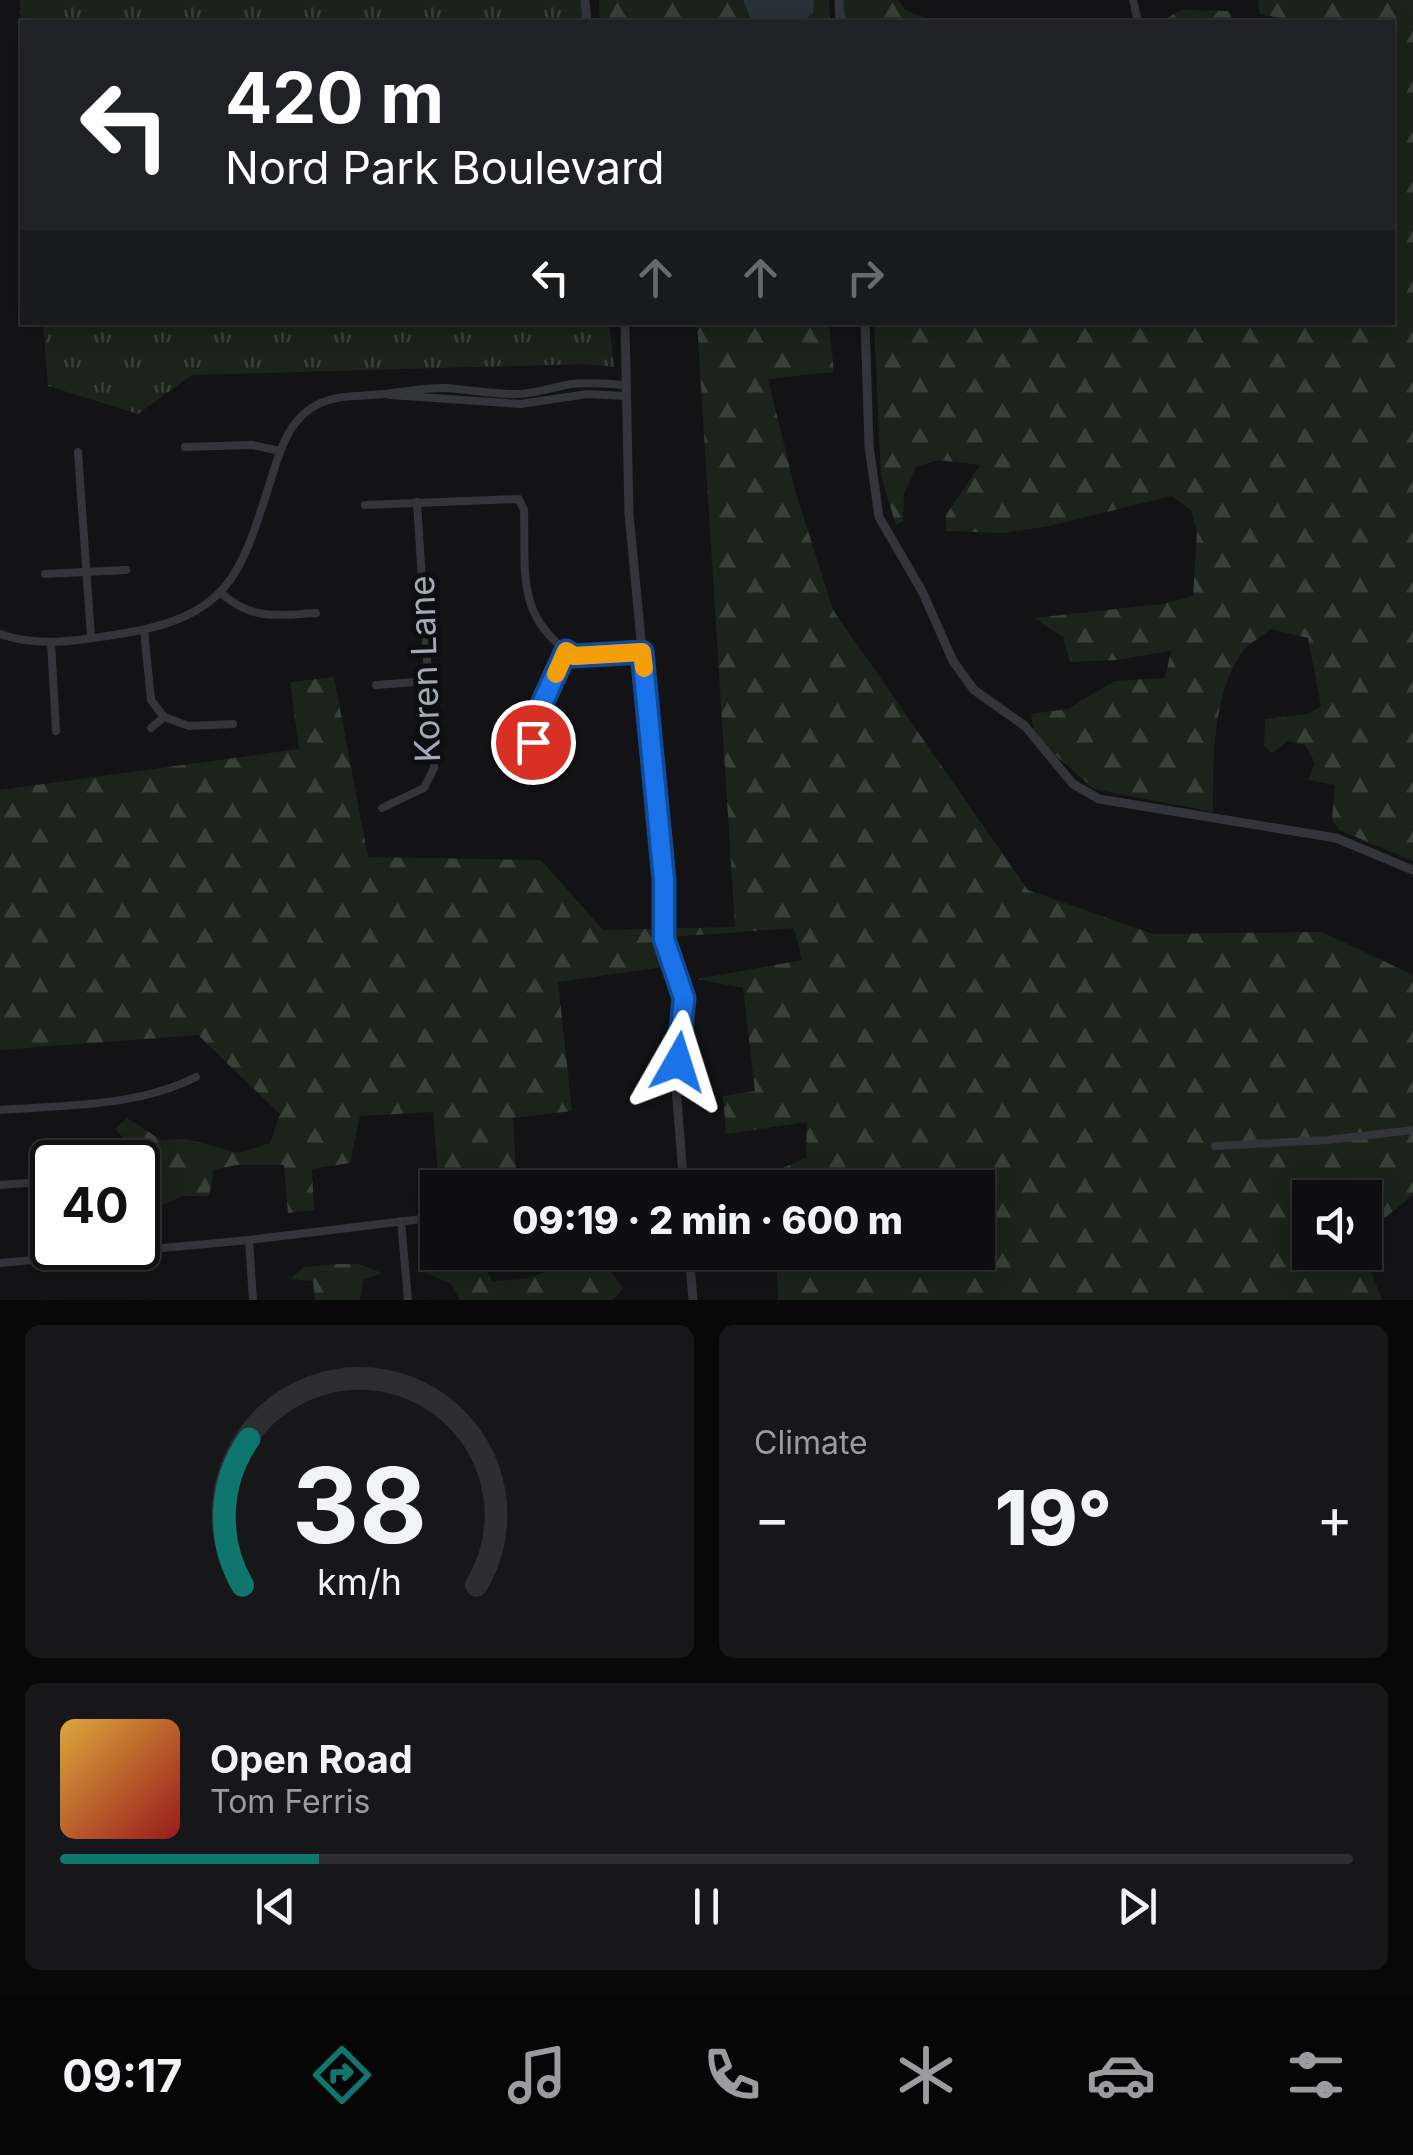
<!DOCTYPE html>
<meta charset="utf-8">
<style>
:root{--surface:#0e0e10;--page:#171719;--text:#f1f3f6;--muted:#9b9c9f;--line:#2e2e30;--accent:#0f766e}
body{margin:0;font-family:Inter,sans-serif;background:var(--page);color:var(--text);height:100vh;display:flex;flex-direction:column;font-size:38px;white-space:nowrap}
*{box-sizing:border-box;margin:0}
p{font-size:32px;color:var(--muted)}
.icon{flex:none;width:55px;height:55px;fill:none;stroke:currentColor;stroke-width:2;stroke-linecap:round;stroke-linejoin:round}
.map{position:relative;height:1300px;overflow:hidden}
.sheet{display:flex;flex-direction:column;gap:25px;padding:25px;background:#080809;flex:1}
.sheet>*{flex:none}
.top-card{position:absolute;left:20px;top:20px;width:1375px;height:305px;border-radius:0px;box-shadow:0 5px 25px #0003,0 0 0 2px var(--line);background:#202124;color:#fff;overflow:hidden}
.fabs{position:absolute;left:1292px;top:1180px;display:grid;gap:20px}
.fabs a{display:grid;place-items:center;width:90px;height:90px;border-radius:0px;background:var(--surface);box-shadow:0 5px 25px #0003,0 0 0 2px var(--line);font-size:50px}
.speed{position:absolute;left:30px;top:1140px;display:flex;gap:20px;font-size:50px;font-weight:700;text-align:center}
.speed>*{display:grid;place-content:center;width:130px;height:130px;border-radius:50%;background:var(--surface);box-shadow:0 5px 25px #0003,0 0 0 2px var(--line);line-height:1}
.speed .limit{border:5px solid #111;border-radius:15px;background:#fff;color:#111}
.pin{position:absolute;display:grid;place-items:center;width:85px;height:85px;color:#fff;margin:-42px;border:5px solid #fff;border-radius:50%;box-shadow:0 2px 10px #0007}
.me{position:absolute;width:110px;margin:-55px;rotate:6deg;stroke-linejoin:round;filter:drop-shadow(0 0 8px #0008)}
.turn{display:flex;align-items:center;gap:35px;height:210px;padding:0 40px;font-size:45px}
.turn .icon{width:130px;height:130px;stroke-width:2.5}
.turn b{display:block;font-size:70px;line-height:85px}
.lanes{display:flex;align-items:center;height:95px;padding:0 40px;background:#0003;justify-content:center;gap:50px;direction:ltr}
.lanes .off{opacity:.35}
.big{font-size:75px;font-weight:800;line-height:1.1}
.sheet .widget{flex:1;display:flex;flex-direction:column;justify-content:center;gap:15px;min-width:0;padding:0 35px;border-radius:15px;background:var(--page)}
.sheet .dial{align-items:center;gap:0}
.dial svg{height:260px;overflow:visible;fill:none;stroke:var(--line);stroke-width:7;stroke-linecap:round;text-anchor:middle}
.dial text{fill:var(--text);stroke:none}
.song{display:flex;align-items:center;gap:30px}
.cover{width:120px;height:120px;border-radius:15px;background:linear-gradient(135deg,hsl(40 70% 55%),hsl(0 70% 35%))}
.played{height:10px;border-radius:5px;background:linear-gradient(90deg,var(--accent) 20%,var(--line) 20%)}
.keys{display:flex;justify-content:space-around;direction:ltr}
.heat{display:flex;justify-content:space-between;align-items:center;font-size:55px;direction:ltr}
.sheet .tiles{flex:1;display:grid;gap:25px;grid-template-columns:1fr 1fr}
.widget:last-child{grid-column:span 2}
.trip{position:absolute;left:420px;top:1170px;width:575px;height:100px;border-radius:0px;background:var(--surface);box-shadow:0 5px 25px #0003,0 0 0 2px var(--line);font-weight:800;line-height:100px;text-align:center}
.tab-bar{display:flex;height:160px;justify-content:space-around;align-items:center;background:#060606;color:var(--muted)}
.tab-bar .icon{width:70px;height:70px}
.tab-bar .selected{color:var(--accent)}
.tab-bar b{font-size:45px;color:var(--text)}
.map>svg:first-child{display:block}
.grass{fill:url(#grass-tufts)}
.forest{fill:url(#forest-firs);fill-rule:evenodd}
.water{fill:#283239}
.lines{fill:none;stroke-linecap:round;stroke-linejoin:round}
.minor{stroke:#33353a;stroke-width:8}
.tertiary{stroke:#33353a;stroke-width:9}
.route-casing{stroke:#114b97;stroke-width:25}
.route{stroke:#1a73e8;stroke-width:18}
.slow{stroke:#f59e0b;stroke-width:18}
.labels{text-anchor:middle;stroke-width:10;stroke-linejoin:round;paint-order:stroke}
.street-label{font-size:35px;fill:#a3a9b6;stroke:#0e0e10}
</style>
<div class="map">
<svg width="1413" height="1300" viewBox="0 0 1413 1300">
<defs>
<pattern id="grass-tufts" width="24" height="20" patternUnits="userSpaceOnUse" patternTransform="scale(2.5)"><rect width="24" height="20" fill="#1b231b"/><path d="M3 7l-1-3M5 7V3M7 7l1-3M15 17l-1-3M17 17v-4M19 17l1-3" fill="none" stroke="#39403a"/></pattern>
<pattern id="forest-firs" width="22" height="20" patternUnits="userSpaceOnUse" patternTransform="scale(2.5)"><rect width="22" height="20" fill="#1b231b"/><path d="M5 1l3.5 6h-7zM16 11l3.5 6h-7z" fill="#39403a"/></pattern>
</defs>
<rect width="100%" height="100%" fill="#131315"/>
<!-- grass -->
<g class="grass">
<polygon points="20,0 584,0 585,22 22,22 22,58"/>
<polygon points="43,323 609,323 614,367 585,364 192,375 138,414 48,386"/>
</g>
<!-- forest -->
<g class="forest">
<polygon points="599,0 743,0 750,17 748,22 600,22"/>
<polygon points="814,0 829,0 830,22 802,22 813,13"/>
<polygon points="843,0 898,0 905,10 936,22 844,22"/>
<path d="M1258,0H1413V861L1339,830L1332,820L1335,785L1308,780L1315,763L1305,745L1288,741L1272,753L1264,746L1265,719L1308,714L1321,706L1308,638L1271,629C1261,637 1246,645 1240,655C1212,700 1213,761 1213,812L1094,789L1046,747L1034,729L1031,714L1068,709L1114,681L1165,678L1171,651L1116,660L1070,662L1063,637L1034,618L1162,604L1193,596L1197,531L1191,510L1172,496L1049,526L1003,533L946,531V515L980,465L938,460L916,467L904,494L903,521L896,525L881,476L874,323L1392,322V22H1291L1290,20L1260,14Z"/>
<polygon points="1182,10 1229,11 1236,22 1159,22"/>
<path d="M697,323H829L834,372L768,379L796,493L833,610L1028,890L1153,934L1322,932L1413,975V1195L1381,1221L1371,1272L1382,1300H778L776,1253L978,1252V1188L773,1187V1172L806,1158L807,1122L726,1134L723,1096L755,1091L743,988L697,979L802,960L794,928L670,937L678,965L558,982L572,1111L513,1118L517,1187H439L433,1112L360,1116L350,1163L312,1169L314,1210L288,1213L284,1165H236L214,1170L209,1196H183L157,1207L138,1203V1162H132L138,1154L115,1129L127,1118L161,1140L186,1139L239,1153L270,1143L280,1114L198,1035L0,1050V790L299,749L290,682L334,677L368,857L541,860L603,930L735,927ZM1310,1198H1365V1252H1310Z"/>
<polygon points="466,1252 478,1253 492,1281 526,1279 568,1264 602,1258 623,1289 613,1300 460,1300 451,1284 417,1269 457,1264"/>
<polygon points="338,1264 359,1264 382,1273 363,1280 360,1300 315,1300 313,1281 290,1279 304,1267"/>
</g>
<!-- water -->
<polygon class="water" points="743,0 814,0 813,13 802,22 748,22 750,17"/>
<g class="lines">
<!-- minor -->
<g class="minor">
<polyline points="1133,0 1138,22"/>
<polyline points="390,395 520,404 588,394 625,396"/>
<polyline points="185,447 252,445 280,451"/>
<polyline points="78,452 91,637"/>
<path d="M365,505L519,499L524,510C526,574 515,617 574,656L642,652"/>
<polyline points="45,574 126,570"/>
<path d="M222,594C254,621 277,615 316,613"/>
<polyline points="144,630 151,700 164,717"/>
<path d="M0,634C39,648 80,640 120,634C233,616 241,573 273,473C280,450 289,423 310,409C333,393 358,397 383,394C404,392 422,388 443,388C469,389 494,395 519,394C537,393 554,387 571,384C589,382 607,384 624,385"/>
<polyline points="51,642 56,731"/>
<polyline points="376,685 428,681"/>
<polyline points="151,728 164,717 189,726 233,724"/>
<polyline points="533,742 531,727 566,651"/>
<polyline points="382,808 424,788 434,768 417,502"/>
<path d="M0,1110C65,1105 137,1107 196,1077"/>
<polyline points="1215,1146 1328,1140 1413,1130"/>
<polyline points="0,1185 52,1181"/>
<polyline points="401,1221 408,1300"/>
<polyline points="249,1240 253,1300"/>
<polyline points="0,1263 249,1240 438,1217"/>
</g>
<!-- tertiary -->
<g class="tertiary">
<polyline points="585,0 587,22"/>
<polyline points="839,0 840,22"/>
<polyline points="625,322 629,514 664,880 664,939 684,998 676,1087 684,1188"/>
<polyline points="865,322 869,446 879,517 922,591 953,661 974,690 1025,726 1073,784 1099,799 1336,838 1413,870"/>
<polyline points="689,1252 693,1300"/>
</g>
</g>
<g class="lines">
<defs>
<polyline id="route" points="533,742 531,728 566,651 574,656 642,652 664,880 664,939 684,998 678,1062"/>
</defs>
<!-- route casing -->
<use href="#route" class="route-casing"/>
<!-- route -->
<use href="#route" class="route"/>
<!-- slow -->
<polyline class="slow" points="556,674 566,651 574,656 642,652 644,668"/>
</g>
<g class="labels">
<!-- street labels -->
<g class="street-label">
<text transform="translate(425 669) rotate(-92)" y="12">Koren Lane</text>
</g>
</g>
</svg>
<div class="fabs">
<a><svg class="icon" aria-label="sound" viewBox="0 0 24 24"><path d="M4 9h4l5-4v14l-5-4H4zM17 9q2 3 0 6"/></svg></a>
</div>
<div class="speed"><div class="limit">40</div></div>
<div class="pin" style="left:533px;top:742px;background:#d93025"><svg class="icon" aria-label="arrive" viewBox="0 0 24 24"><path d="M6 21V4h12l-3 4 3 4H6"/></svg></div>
<svg class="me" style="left:678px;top:1062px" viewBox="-20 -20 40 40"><path d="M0-17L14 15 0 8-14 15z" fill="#1a73e8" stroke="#fff" stroke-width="4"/></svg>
<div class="trip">09:19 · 2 min · 600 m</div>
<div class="top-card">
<div class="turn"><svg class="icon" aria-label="left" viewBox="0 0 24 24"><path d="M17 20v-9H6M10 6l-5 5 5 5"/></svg><div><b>420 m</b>Nord Park Boulevard</div></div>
<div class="lanes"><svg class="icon" aria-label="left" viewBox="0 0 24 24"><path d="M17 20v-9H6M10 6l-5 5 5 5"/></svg><svg class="icon off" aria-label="ahead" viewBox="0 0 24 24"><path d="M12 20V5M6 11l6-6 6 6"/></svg><svg class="icon off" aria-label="ahead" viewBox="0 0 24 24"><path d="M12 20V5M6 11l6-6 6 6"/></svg><svg class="icon off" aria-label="right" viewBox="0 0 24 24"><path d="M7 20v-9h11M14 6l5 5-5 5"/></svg></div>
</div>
</div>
<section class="sheet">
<div class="tiles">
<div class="widget dial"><svg viewBox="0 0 100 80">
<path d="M14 69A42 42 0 1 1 86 69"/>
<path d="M14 69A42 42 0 0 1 16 24" stroke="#0f766e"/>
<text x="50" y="56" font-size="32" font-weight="700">38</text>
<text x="50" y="72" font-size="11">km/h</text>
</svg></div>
<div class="widget"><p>Climate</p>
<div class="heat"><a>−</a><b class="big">19°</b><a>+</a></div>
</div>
<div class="widget">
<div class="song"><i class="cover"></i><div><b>Open Road</b><p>Tom Ferris</p></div></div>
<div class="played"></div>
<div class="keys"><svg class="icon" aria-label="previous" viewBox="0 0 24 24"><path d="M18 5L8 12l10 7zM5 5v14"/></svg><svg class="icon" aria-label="pause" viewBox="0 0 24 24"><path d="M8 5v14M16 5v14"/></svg><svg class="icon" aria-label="next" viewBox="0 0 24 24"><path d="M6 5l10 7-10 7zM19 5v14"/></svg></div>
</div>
</div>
</section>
<nav class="tab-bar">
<b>09:17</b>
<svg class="icon selected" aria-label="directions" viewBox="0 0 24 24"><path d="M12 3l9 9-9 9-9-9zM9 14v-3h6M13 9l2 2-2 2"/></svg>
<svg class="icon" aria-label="music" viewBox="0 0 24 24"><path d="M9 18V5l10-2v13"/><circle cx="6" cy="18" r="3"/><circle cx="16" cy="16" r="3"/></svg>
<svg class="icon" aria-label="phone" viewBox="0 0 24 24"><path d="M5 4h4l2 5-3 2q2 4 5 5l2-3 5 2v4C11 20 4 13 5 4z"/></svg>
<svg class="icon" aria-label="climate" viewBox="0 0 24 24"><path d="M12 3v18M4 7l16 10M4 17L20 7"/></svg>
<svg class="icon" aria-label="car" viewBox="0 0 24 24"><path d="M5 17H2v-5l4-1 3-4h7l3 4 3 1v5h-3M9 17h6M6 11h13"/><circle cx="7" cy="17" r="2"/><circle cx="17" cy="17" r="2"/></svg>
<svg class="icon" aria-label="filters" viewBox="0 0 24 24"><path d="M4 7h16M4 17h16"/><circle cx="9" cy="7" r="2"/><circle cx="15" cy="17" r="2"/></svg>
</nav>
